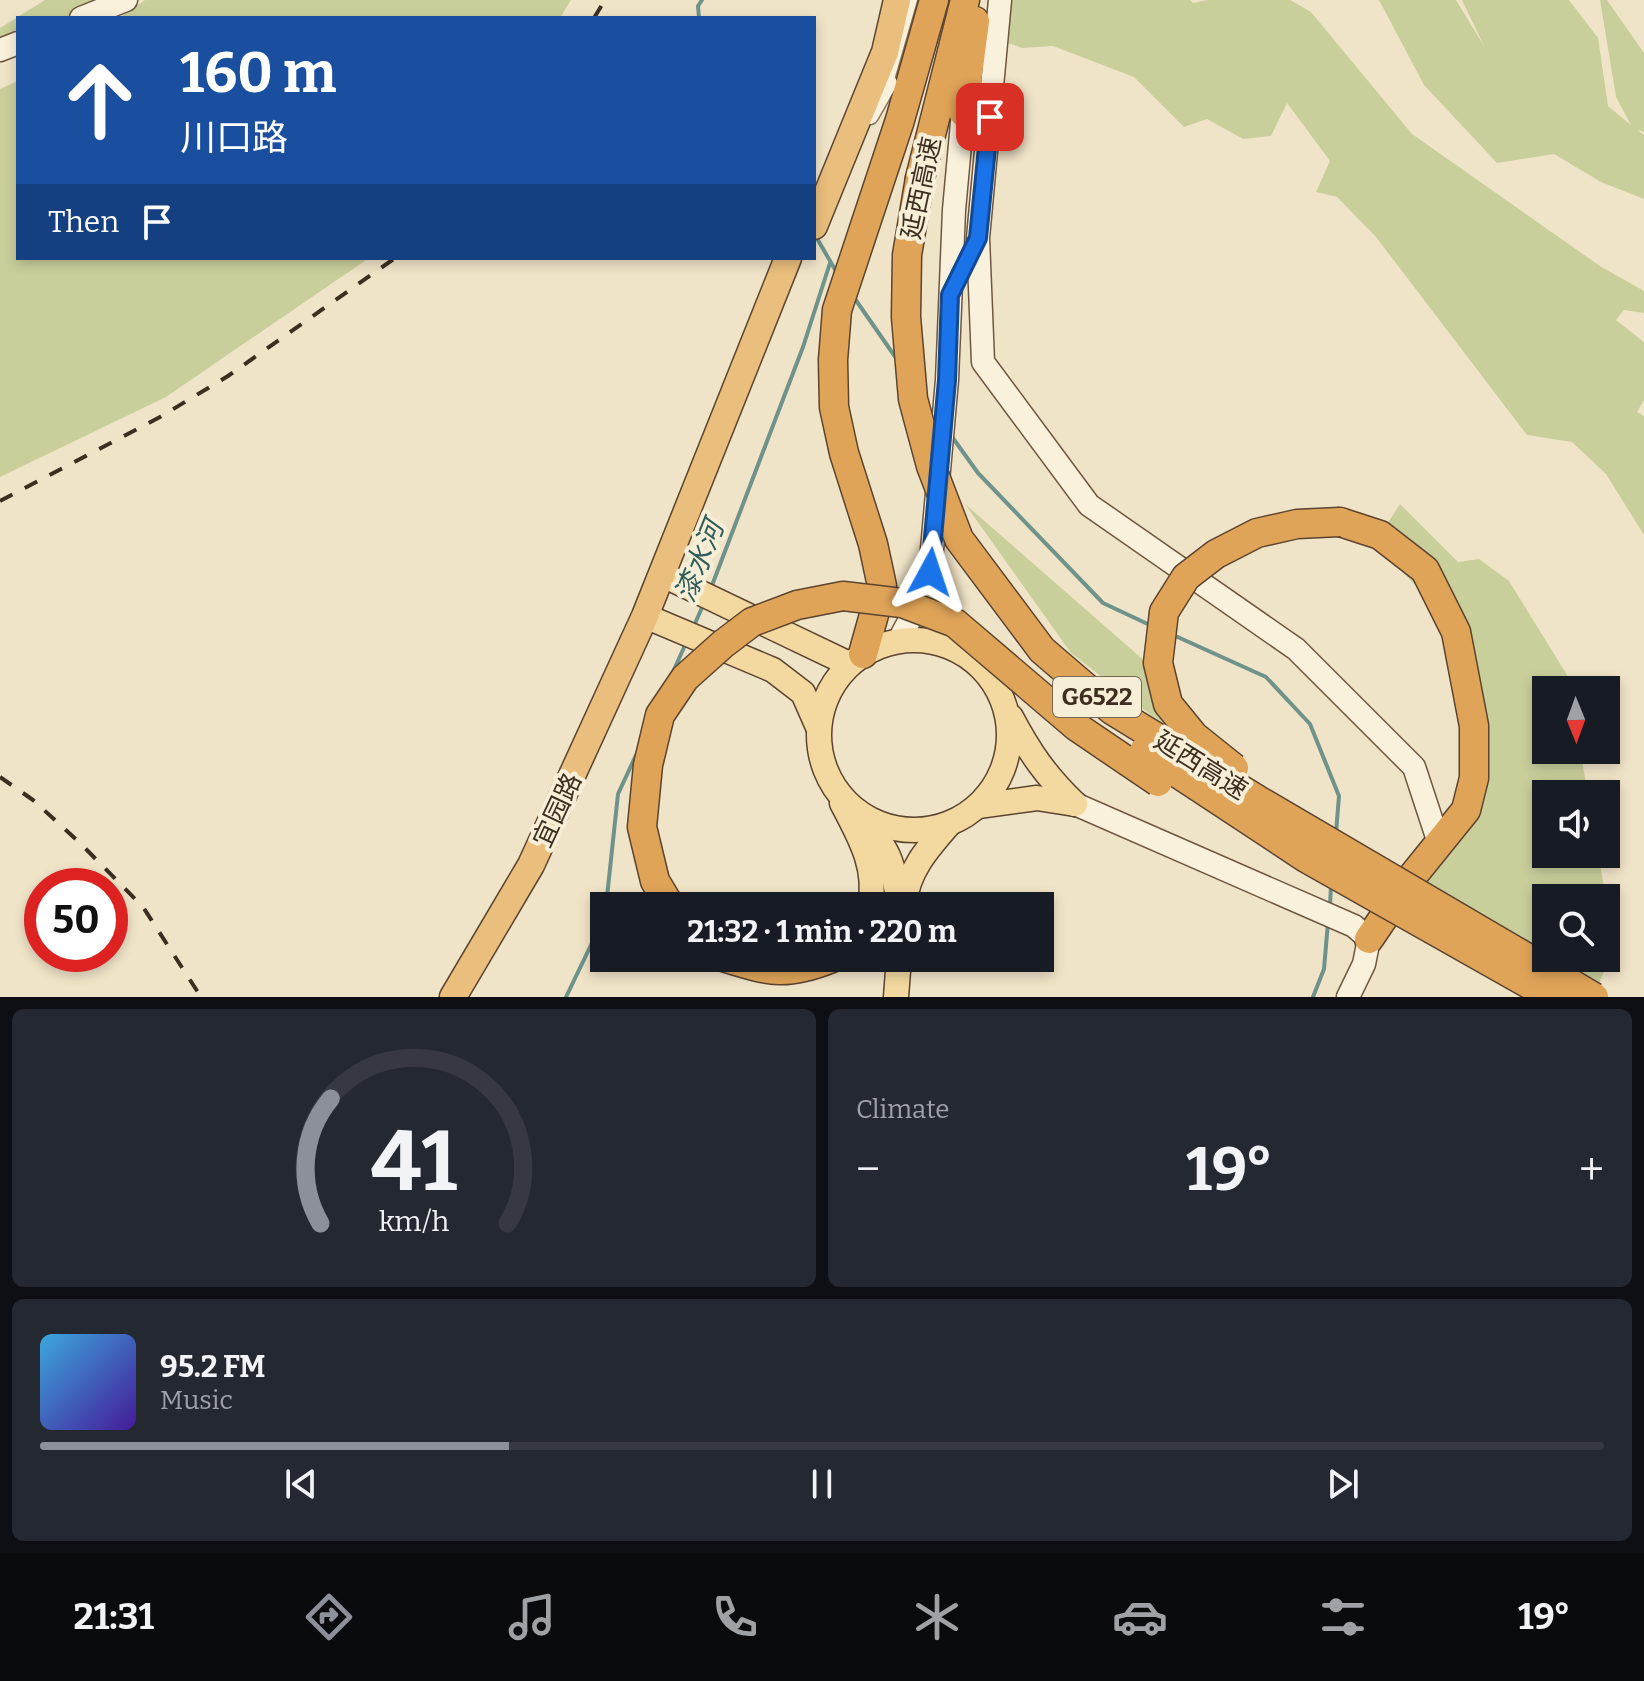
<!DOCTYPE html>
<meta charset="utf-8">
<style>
:root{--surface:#171b24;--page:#242831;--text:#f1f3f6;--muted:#9ea1a6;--line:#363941;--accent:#8c9099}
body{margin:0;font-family:Bitter,"Noto Sans SC",serif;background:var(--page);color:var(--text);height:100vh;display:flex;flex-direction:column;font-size:30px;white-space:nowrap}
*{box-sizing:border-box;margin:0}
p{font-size:26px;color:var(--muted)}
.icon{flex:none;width:44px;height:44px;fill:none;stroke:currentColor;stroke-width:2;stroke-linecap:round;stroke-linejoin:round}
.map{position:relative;height:997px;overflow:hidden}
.panel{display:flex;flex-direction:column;gap:12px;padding:12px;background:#0d0f14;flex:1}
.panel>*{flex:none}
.top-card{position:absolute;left:16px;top:16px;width:800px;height:244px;border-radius:0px;box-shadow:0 4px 12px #0003;background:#1a4fa0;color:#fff;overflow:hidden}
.needle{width:52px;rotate:179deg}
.controls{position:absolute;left:1532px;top:676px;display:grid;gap:16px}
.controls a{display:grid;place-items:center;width:88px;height:88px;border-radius:0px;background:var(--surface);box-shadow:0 4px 12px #0003;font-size:40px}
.speed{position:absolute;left:24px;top:868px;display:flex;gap:16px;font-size:40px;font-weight:700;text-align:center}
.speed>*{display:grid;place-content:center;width:104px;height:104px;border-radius:50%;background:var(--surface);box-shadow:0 4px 12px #0003;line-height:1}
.speed .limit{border:12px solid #d22;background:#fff;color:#111}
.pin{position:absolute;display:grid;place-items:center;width:68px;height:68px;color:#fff;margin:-34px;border-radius:16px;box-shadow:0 4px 12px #0006}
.me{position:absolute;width:88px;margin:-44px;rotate:5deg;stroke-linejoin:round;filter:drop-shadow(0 0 6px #0008)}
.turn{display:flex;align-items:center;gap:28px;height:168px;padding:0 32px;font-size:36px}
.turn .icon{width:104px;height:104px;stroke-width:2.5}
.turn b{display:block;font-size:56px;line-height:68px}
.then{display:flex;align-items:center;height:76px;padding:0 32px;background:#0003;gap:16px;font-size:30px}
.big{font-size:60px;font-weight:700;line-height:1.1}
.panel .card{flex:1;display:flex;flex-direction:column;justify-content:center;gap:12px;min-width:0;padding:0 28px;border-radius:12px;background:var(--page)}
.panel .dial{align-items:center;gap:0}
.dial svg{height:208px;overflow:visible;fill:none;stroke:var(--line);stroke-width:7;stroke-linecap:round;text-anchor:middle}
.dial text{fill:var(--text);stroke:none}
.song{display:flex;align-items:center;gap:24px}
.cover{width:96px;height:96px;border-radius:12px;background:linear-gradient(135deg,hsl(200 70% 55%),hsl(260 70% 35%))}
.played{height:8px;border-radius:4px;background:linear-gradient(90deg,var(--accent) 30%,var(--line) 30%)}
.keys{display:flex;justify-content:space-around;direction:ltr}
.heat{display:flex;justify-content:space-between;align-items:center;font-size:44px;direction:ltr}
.panel .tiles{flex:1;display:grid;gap:12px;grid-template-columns:1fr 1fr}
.card:last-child{grid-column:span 2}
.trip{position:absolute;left:590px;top:892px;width:464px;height:80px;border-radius:0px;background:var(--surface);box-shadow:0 4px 12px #0003;font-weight:700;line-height:80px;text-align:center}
.menu{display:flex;height:128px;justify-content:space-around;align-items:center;background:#090b0e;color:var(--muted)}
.menu .icon{width:56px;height:56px}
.menu .current{color:var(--accent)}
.menu b{font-size:36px;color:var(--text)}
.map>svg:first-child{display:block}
.green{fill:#c9cf9b}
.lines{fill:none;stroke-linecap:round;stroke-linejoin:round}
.stream{stroke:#6f938a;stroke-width:4}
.service-casing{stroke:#8d765c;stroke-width:11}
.minor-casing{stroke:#8d765c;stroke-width:19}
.secondary-casing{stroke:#6f573f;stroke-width:25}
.primary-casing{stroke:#5b4430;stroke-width:27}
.trunk-casing{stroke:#5b4430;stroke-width:29}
.motorway-casing{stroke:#5b4430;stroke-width:31}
.service{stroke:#faf1dc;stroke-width:8}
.minor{stroke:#faf1dc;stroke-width:16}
.secondary{stroke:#faf1dc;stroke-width:22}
.primary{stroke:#f3d9a0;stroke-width:24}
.trunk{stroke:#eabe7c;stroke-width:26}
.motorway{stroke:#e0a458;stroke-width:28}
.rail{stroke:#3d2e20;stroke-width:4;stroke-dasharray:14 14;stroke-linecap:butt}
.motorway-bridge-casing{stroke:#5b4430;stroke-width:31;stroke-linecap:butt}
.motorway-bridge{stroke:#e0a458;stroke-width:28}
.route-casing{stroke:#114b97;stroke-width:20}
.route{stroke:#1a73e8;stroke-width:14}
.labels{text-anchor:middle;stroke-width:8;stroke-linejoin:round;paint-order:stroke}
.shield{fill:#f7eed8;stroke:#756857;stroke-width:2}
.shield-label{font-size:24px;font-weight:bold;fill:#3d2e20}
.street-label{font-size:26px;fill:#3d2e20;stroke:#f7eed8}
.water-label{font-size:28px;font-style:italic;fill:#2f5d5a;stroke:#f7eed8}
</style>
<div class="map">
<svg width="1644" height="997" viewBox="0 0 1644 997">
<rect width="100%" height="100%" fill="#f0e4c8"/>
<!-- green -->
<g class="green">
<polygon points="45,0 93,0 66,18 18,18 18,51 0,63 0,28"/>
<polygon points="145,0 571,0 560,18 119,18"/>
<polygon points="1007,0 1190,0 1193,3 1207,0 1290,0 1311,12 1412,134 1600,266 1644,291 1644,313 1624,310 1616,320 1644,342 1644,400 1637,412 1644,416 1644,535 1606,474 1572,442 1527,435 1376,237 1337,197 1316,192 1330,161 1287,103 1271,136 1243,139 1207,119 1184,127 1134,77 1053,46 1022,48 1003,41"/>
<polygon points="1379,0 1456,0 1484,46 1462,0 1569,0 1598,38 1608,106 1631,125 1616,97 1600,0 1607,0 1644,53 1644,132 1638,130 1644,135 1644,199 1601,182 1554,154 1497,163 1424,85"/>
<polygon points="18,81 18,258 369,258 166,397 0,477 0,89"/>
<polygon points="965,504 1155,670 1191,746 1071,653"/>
<polygon points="1400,504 1458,562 1479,559 1509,581 1567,675 1570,690 1546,690 1546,750 1580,750 1588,794 1546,794 1546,854 1598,854 1606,898 1546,898 1546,955 1423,881 1472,806 1478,734 1435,606 1375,543"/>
<polygon points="1606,899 1614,947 1598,986 1552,958 1606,958"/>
</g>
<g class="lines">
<!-- stream -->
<g class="stream">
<polyline points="699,18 698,6 702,0"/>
<polyline points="815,235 837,273"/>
<polyline points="853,296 896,358"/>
<polyline points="950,434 978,473 1103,603 1152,626"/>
<polyline points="711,588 803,347 830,263"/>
<polyline points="693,628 704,603"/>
<polyline points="1171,634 1266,677 1310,724 1339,796 1336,833"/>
<polyline points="673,672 686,643"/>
<polyline points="1330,905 1331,886"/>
<polyline points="606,906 618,794 637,753"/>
<polyline points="566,997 604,918"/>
<polyline points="1313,997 1324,969 1328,922"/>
</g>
<defs>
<polyline id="service" points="889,83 913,0"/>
<polyline id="minor" points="870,116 889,83"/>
<g id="secondary">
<polyline points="1000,0 978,238 983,362 1089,505 1296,649 1414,767 1439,843"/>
<polyline points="81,18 126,0"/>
<polyline points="0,50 18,43"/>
<polyline points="930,572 937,595 987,672"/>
<polyline points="899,640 924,593 930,572 947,380 954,210 963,112"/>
<polyline points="1075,804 1354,926 1369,939 1364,964 1348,997"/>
</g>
<g id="primary">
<polyline points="663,575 849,664"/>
<polyline points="645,616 773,670 803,693 818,727"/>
<circle cx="914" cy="735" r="95"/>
<path d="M1011,717C1030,753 1046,776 1075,804"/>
<path d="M842,803C859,836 878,867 870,906"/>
<polyline points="978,806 1037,798 1075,804"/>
<path d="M861,818C891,852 893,862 899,906"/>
<path d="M904,904C908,870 928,848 949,824"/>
<polyline points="896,997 899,958"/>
</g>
<g id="trunk">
<polyline points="814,226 885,52 897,0"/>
<polyline points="453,997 531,865 645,616 788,258"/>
</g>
<g id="motorway">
<polyline points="963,112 975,21"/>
<polyline points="920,178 965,0"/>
<polyline points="1340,522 1380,535 1425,570 1456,632 1474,726 1474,778 1466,810 1407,883 1369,939"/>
<polyline points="863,654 882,586 873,544 844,453 834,407 833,360 837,310 900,120 934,0"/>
<path d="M726,958C771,972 787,976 832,958"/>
</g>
</defs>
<!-- service casing -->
<use href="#service" class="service-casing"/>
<!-- minor casing -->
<use href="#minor" class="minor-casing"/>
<!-- secondary casing -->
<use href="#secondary" class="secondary-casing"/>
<!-- primary casing -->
<use href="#primary" class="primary-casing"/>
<!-- trunk casing -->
<use href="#trunk" class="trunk-casing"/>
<!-- motorway casing -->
<use href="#motorway" class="motorway-casing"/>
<!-- service -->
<use href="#service" class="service"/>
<!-- minor -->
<use href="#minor" class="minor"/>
<!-- secondary -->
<use href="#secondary" class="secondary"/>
<!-- primary -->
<use href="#primary" class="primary"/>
<!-- trunk -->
<use href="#trunk" class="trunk"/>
<!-- motorway -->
<use href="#motorway" class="motorway"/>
<!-- rail -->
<g class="rail">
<polyline points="594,18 605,0"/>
<polyline points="0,501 160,417 228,376 395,258"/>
<polyline points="0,777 33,800 80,843 143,907 201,997"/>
</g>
<defs>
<g id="motorway-bridge">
<polyline points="920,178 907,255 906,317 913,399 931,466 959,539 1042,650 1112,710 1258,800 1594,997"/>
<polyline points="1144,751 1306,858 1552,997"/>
<polyline points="1234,768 1194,736 1168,704 1158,663 1164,612 1186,577 1216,554 1257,533 1297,524 1340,522"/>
<polyline points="670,906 655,881 642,827 648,765 660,715 685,678 723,644 752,622 797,605 843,596 902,603 955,623 1077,727 1158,782"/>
</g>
</defs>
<!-- motorway-bridge casing -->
<use href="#motorway-bridge" class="motorway-bridge-casing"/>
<!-- motorway-bridge -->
<use href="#motorway-bridge" class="motorway-bridge"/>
</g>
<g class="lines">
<defs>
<polyline id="route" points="930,572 947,380 950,295 978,238 990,117"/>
</defs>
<!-- route casing -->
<use href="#route" class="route-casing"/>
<!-- route -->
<use href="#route" class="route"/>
</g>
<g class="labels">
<!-- shield labels -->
<rect class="shield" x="1053" y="677" width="88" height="40" rx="6"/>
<g class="shield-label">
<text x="1097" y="705">G6522</text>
</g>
<!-- street labels -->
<g class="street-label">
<text transform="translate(921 188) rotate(-78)" y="9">延西高速</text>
<text transform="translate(1201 765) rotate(32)" y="9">延西高速</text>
<text transform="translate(557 810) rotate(-65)" y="9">宜园路</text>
</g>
<!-- water labels -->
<g class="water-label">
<text transform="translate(699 561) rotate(-68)" y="10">漆水河</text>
</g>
</g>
</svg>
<div class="controls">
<a><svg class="needle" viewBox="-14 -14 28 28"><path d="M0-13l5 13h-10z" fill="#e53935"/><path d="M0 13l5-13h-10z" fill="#9ea1a6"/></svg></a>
<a><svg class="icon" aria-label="sound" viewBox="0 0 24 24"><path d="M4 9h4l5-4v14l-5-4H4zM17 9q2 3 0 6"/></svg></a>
<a><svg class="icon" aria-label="search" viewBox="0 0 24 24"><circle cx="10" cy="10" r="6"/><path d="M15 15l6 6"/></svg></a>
</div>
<div class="speed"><div class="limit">50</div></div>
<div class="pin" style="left:990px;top:117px;background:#d93025"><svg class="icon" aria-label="arrive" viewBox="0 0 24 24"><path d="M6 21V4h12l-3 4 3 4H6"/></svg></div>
<svg class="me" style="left:930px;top:572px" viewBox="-20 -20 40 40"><path d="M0-17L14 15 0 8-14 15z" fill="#1a73e8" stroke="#fff" stroke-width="4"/></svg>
<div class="trip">21:32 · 1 min · 220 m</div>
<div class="top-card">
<div class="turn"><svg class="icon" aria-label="ahead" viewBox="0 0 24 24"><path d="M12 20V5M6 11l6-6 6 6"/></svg><div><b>160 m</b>川口路</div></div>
<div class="then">Then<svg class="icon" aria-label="arrive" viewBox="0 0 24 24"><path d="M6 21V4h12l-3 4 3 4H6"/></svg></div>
</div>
</div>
<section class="panel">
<div class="tiles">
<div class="card dial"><svg viewBox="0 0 100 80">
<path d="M14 69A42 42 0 1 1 86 69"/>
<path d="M14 69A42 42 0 0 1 18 21" stroke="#8c9099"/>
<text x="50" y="56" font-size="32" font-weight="700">41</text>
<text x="50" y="72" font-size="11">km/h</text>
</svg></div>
<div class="card"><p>Climate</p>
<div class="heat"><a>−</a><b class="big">19°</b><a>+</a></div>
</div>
<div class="card">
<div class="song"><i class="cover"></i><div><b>95.2 FM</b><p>Music</p></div></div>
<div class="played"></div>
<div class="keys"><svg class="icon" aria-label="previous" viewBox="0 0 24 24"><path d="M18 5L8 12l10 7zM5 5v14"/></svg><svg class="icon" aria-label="pause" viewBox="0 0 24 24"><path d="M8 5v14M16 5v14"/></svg><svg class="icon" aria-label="next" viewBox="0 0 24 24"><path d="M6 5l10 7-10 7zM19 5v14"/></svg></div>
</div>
</div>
</section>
<nav class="menu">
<b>21:31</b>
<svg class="icon current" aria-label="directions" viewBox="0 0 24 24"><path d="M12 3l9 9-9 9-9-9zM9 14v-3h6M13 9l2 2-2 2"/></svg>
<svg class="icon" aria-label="music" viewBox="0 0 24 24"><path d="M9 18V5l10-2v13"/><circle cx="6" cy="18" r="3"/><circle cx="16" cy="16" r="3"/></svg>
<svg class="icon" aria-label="phone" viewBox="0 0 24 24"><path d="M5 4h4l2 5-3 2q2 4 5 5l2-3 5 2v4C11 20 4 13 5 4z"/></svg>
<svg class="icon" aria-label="climate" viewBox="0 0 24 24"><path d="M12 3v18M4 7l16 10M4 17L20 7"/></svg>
<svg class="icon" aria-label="car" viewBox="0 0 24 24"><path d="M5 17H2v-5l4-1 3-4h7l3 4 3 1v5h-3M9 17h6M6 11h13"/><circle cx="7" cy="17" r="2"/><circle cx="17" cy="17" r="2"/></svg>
<svg class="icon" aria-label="filters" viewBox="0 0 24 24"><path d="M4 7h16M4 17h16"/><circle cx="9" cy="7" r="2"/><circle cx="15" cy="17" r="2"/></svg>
<b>19°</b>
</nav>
